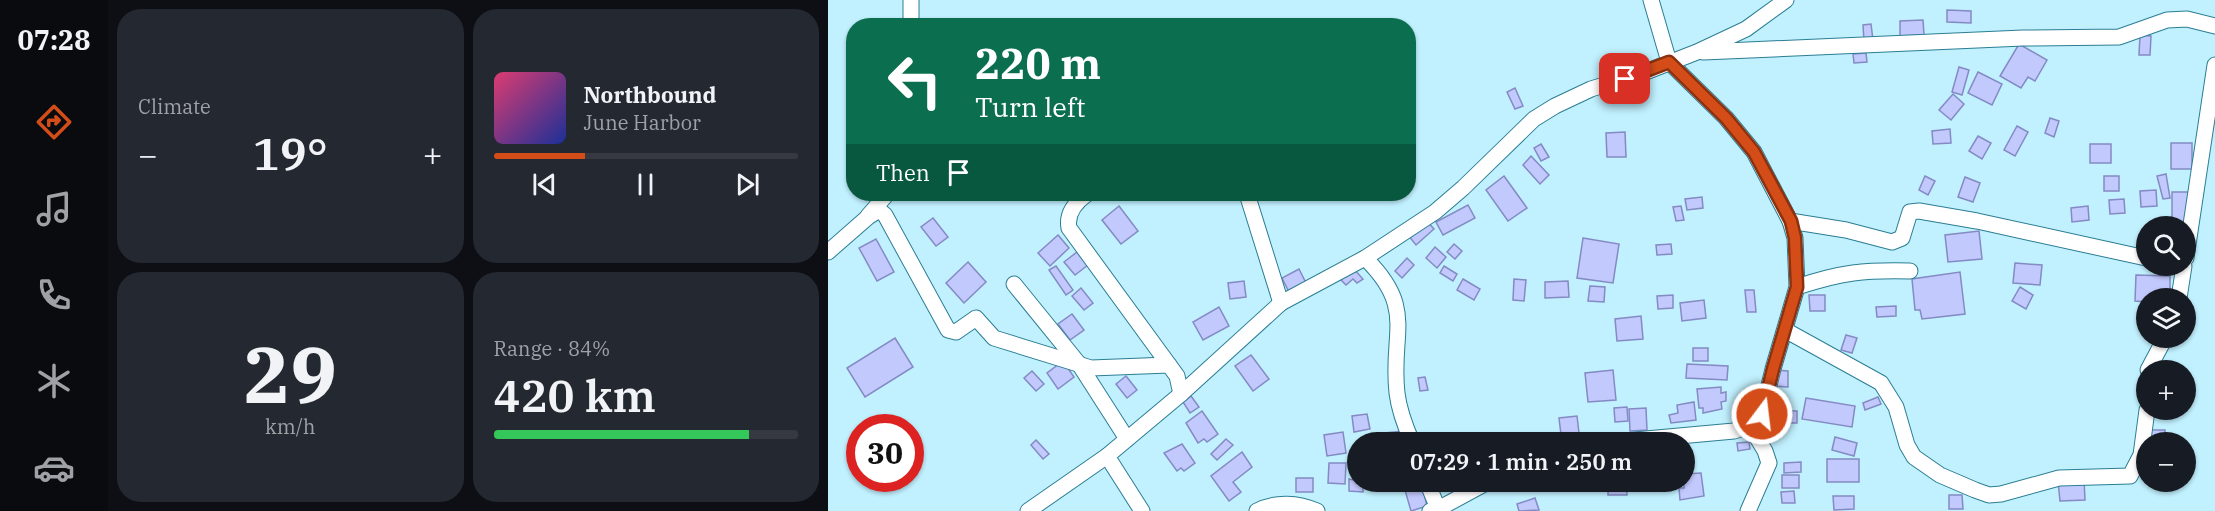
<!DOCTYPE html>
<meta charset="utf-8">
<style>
:root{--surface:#171b24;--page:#242831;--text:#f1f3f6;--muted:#9ea1a6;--line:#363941;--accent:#d44d19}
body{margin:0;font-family:"IBM Plex Serif",serif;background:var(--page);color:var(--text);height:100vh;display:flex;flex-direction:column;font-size:22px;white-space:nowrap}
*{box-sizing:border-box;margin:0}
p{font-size:20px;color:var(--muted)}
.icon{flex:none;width:33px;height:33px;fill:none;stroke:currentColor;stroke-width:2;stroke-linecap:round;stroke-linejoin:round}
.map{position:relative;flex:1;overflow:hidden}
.panel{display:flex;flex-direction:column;gap:9px;padding:9px;background:#0d0f14;width:720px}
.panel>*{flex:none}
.banner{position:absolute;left:18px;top:18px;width:570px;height:183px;border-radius:24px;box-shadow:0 2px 4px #0004;background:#0b6e4f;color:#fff;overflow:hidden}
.fabs{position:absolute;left:1308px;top:216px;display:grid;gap:12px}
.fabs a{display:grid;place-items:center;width:60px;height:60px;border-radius:50%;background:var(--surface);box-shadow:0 2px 4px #0004;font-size:30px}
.speed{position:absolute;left:18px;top:414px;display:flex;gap:12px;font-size:30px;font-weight:700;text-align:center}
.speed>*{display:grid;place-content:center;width:78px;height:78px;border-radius:50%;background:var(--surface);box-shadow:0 2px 4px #0004;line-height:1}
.speed .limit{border:9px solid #d22;background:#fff;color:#111}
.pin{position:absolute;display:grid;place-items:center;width:51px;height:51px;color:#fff;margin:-26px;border-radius:12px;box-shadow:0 3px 9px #0006}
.me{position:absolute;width:66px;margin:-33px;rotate:15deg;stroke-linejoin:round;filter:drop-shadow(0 0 4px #0008)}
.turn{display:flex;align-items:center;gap:21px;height:126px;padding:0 30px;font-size:27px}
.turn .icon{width:78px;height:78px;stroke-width:2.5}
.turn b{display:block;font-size:42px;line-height:51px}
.then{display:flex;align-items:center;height:57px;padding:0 30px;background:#0003;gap:12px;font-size:22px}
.big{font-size:45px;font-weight:600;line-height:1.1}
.panel .tile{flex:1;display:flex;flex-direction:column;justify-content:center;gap:9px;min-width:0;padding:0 21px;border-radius:24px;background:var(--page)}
.panel .dial{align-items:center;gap:0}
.dial b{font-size:78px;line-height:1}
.song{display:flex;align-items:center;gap:18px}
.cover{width:72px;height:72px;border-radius:9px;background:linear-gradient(135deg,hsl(340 70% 55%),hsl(230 70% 35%))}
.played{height:6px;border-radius:3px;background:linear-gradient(90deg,var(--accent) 30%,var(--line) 30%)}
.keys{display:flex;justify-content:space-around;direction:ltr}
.heat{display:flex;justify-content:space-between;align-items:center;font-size:33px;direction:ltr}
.charge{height:9px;border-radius:4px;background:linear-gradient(90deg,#34c759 84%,var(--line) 0)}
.panel .tiles{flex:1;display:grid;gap:9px;grid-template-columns:repeat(2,1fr)}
.trip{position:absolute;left:519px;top:432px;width:348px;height:60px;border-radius:30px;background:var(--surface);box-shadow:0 2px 4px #0004;font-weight:600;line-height:60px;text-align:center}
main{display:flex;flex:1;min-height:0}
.tabs{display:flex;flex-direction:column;width:108px;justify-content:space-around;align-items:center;background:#090b0e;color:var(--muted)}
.tabs .icon{width:42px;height:42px}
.tabs .current{color:var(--accent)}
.tabs b{font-size:27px;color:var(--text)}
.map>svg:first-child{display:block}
.building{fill:#c2c9fd;stroke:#848ac3;stroke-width:1.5}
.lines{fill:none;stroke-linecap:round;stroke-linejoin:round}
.minor-casing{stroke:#2a7e94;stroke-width:17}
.minor{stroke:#fff;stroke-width:15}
.route-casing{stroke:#8a3210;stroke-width:15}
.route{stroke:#d44d19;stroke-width:10}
</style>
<main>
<nav class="tabs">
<b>07:28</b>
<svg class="icon current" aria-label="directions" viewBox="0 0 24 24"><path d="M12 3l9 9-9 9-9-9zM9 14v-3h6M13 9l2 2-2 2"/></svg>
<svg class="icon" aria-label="music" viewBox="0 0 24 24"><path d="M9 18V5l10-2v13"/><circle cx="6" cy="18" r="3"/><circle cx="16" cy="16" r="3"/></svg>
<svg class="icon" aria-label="phone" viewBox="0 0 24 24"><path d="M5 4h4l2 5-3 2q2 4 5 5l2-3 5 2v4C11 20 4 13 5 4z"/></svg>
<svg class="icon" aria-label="climate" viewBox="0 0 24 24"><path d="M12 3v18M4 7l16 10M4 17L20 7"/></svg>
<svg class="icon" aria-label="car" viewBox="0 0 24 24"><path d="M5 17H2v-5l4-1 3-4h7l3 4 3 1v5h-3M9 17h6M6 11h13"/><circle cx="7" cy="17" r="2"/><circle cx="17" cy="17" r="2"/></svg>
</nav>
<section class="panel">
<div class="tiles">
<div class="tile"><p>Climate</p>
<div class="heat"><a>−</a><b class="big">19°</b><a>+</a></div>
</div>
<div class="tile">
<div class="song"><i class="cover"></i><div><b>Northbound</b><p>June Harbor</p></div></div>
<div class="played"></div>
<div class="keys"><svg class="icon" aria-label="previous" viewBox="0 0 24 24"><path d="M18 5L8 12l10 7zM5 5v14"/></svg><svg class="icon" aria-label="pause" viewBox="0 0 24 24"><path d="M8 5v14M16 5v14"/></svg><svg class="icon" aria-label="next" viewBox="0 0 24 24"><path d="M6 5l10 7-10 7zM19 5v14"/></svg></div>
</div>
<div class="tile dial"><b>29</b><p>km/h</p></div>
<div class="tile"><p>Range · 84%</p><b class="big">420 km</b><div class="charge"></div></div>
</div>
</section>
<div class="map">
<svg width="1387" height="511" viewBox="0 0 1387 511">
<rect width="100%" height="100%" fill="#c1f0fe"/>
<!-- building -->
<g class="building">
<polygon points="1119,10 1143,11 1143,23 1119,22"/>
<polygon points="1095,20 1096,35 1072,36 1072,21"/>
<polygon points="1043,24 1045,40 1036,41 1035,25"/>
<polygon points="1312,35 1323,36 1322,55 1311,55"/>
<polygon points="1191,44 1219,60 1207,81 1200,77 1193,88 1172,76"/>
<polygon points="1038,53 1039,62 1026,63 1025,54"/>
<polygon points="1131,67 1141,70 1134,95 1124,92"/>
<polygon points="1150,72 1174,84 1164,105 1140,93"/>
<polygon points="687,88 695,106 687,109 679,92"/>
<polygon points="1125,94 1136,104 1123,120 1111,110"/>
<polygon points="1222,118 1231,121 1226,137 1217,133"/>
<polygon points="1189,126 1200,132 1187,156 1176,150"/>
<polygon points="1122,129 1123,143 1105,144 1104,131"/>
<polygon points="797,132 798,157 779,157 778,133"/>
<polygon points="1150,136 1163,143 1154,159 1141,151"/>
<rect x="1343" y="143" width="21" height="26"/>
<polygon points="713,144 721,157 713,161 706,148"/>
<rect x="1262" y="144" width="21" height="19"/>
<polygon points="703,156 721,175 712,184 695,165"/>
<polygon points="1338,174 1342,198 1335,199 1329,176"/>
<polygon points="676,176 699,208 680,221 658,190"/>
<polygon points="1097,176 1107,181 1100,195 1091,190"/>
<rect x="1276" y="176" width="15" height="15"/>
<polygon points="1137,177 1152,183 1145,202 1130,197"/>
<polygon points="1328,190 1329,206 1313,207 1312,191"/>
<polygon points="1344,192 1361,192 1361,223 1344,224"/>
<polygon points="874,197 875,208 859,210 857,199"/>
<polygon points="1296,199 1297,213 1282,214 1281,200"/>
<polygon points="640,205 647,218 615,235 608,222"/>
<polygon points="291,206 310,231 293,244 274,220"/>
<polygon points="853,206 856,220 848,221 845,207"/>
<polygon points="1260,206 1261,220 1244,222 1243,208"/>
<polygon points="105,218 120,237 108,246 93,227"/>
<polygon points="597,219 606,229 588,245 580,235"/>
<polygon points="1151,231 1154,259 1120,262 1117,235"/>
<polygon points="230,235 241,248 222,266 210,253"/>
<polygon points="755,238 791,244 785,283 749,278"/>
<polygon points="48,239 66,272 49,281 31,248"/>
<polygon points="626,244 634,251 627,259 619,252"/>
<polygon points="843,244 844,254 829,255 828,245"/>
<polygon points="607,247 618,257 609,268 598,258"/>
<polygon points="249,252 260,265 247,275 236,262"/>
<polygon points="579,258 586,265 574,278 567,271"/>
<polygon points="140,262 158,282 136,303 118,283"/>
<polygon points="1187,263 1214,265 1212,285 1185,283"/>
<polygon points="228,266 245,290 238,295 221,270"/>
<polygon points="616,266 629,274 625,281 612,273"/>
<polygon points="524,267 535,279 529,283 525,279 518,285 511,278"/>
<polygon points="471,269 478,283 461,292 454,278"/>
<polygon points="1132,272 1137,314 1094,319 1092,310 1087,310 1084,279"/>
<polygon points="1308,275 1342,276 1342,298 1318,298 1318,302 1307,301"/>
<polygon points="635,279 652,289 646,300 629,290"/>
<polygon points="686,279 698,280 696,301 685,300"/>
<polygon points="416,281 418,297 402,299 400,283"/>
<polygon points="740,281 741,297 717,298 717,282"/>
<polygon points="762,286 777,287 776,302 760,301"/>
<polygon points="1192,287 1205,295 1198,309 1184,301"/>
<polygon points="253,288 265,303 256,310 244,296"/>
<polygon points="917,290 926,290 928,312 919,312"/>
<polygon points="845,295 845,308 830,309 829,296"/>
<polygon points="981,295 997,295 997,311 982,311"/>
<polygon points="876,300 878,318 854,321 852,303"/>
<polygon points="1068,306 1068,316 1049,317 1048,307"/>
<polygon points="391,307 401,326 375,340 365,322"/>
<polygon points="244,314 256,330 242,340 230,324"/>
<polygon points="813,316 815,339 789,341 787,319"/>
<polygon points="1018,335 1029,338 1024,353 1013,350"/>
<polygon points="67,338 85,367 37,397 19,368"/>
<rect x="865" y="348" width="15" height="13"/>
<polygon points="423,355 441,379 425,391 407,366"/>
<polygon points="235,361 246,377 230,389 219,373"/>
<polygon points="859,364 900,366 899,380 858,378"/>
<polygon points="785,370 788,400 760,402 757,373"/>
<polygon points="945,370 960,371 960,387 944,386"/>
<polygon points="204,371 216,384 208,391 196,378"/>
<polygon points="298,376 309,390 299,398 288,384"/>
<polygon points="597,377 600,390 592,391 590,378"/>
<polygon points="893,387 893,393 898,392 898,401 893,402 894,409 875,413 875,408 871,408 869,389"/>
<polygon points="363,396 371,407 362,413 355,402"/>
<polygon points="1050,397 1053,404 1037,410 1035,403"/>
<polygon points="978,398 1027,406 1024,427 974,419"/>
<polygon points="866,402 868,420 843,423 841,415 850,413 849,405"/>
<polygon points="799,407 800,421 787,422 786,408"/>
<polygon points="818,408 819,430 802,431 801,409"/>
<polygon points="374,411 390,434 379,442 376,439 370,443 358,423"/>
<rect x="955" y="411" width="14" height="12"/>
<polygon points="539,414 542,429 526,432 524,416"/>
<polygon points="749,416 751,433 733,435 731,418"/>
<polygon points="1319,430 1337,430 1337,437 1331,437 1331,442 1319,442"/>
<polygon points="576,431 578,442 547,442 546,434"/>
<polygon points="515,432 518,453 499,456 496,435"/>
<polygon points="1007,437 1029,443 1026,456 1004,450"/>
<polygon points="398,439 405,445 389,460 383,454"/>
<polygon points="208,440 221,454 215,459 203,445"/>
<polygon points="921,442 922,449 910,451 909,443"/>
<polygon points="354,444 367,463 356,471 353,468 349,471 336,453"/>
<polygon points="414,452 424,467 405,482 413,492 401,501 383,476"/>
<rect x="999" y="459" width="32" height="23"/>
<polygon points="973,462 973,472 956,473 956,463"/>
<polygon points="501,463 518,463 517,484 500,483"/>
<polygon points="873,473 876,496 852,500 851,488 856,488 856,474"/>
<rect x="954" y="475" width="17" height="13"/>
<rect x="468" y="478" width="17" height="14"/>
<polygon points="521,479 535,482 535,492 521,491"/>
<polygon points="1256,479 1257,500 1232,501 1230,481"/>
<polygon points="780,483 798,483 799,495 780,495"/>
<polygon points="594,485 599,506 583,511 577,490"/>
<polygon points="966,491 967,503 954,503 953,492"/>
<polygon points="1121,495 1134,495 1135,509 1121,509"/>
<polygon points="1005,496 1026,496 1026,509 1006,510"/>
<polygon points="707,498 711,510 691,511 689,504"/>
</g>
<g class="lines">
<defs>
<g id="minor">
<polyline points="83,0 83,26"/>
<polyline points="875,52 1195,38 1291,37 1339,20 1359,19 1387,26"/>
<path d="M259,194C248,202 238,213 241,228L341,365"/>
<polyline points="419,194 453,303"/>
<polyline points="40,216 59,194"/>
<polyline points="962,221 1018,230 1064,242 1074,238 1082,212 1091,211 1149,221 1318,258"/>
<polyline points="0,252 40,217 51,210 57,215 120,330 128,332 148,318 166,338 263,368 341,365 349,376 353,394"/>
<path d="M537,258C589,309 562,333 569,393C571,410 577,426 584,442"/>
<polyline points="1358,258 1387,65"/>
<polyline points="186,284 251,364 299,439"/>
<path d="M969,287C1014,272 1036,270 1082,271"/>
<polyline points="1351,298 1356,266"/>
<polyline points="957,330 1053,383 1068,407 1079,445 1086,457 1112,475 1147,490 1161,495 1173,494 1231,478 1302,476 1313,455 1319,410"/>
<polyline points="1320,370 1337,338"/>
<polyline points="785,442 906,431 922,426 934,414 945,369 969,287 967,238 962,221 926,152 898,118 841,62 823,0"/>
<polyline points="279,456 314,511"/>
<polyline points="599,482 611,511"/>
<polyline points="200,511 279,456 353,394 453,303 537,258 607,212 635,188 706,119 727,106 763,89 815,73 869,52 918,29 958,0"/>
<path d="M429,511C448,501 470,503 489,511"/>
<polyline points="602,511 610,509 660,482"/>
<polyline points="920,511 941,463 937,451 922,426"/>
</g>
</defs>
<!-- minor casing -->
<use href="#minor" class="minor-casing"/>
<!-- minor -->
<use href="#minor" class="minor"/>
</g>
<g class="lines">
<defs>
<polyline id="route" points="797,79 841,62 898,118 926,152 963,221 967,238 969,287 945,369 934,414"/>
</defs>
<!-- route casing -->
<use href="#route" class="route-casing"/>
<!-- route -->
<use href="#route" class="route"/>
</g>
</svg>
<div class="fabs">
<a><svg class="icon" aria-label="search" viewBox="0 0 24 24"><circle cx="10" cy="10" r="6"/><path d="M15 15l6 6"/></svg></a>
<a><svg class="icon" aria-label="layers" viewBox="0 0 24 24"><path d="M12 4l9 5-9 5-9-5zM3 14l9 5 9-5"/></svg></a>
<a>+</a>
<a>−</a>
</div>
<div class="speed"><div class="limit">30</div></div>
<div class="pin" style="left:797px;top:79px;background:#d93025"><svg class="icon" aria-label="arrive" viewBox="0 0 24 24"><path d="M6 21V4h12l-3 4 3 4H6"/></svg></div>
<svg class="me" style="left:934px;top:414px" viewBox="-20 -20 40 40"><circle r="17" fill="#d44d19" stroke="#fff" stroke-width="3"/><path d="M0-11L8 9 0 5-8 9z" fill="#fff"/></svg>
<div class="trip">07:29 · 1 min · 250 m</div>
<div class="banner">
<div class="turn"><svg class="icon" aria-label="left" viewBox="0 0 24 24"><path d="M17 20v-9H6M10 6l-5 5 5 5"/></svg><div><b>220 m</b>Turn left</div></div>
<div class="then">Then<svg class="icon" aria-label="arrive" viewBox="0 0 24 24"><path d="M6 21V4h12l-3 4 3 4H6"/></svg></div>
</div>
</div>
</main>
